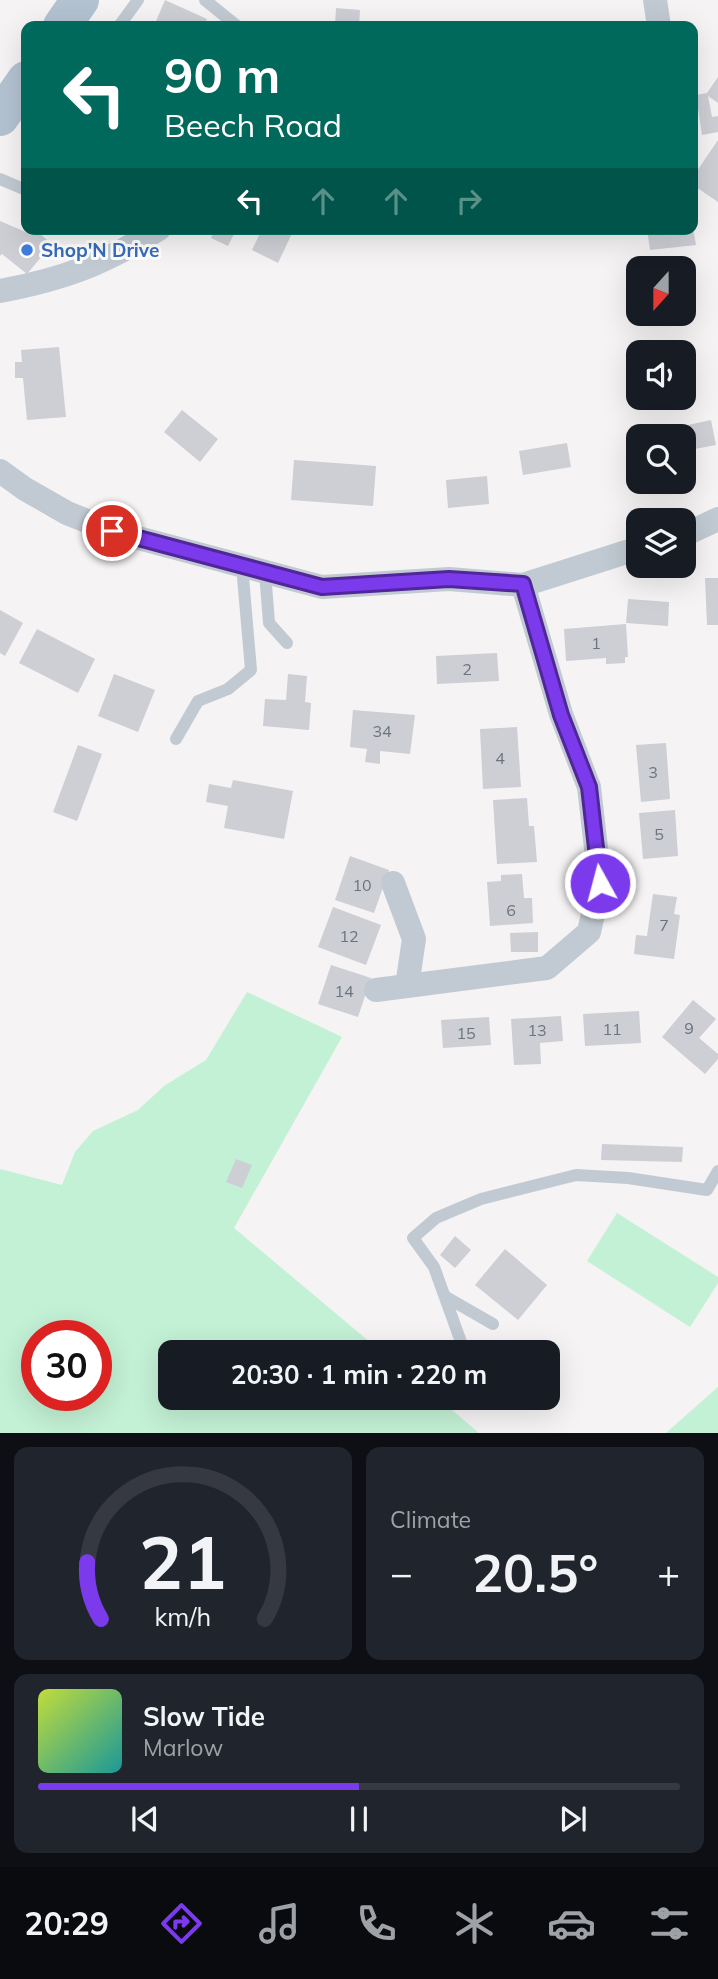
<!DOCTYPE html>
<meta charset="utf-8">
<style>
:root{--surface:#171b24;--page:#20242c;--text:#f1f3f6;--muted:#9ea1a6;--line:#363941;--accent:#7c3aed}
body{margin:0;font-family:Mulish,sans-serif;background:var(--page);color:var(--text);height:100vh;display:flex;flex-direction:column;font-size:26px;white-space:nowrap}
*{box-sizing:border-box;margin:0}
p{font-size:23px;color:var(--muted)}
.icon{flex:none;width:38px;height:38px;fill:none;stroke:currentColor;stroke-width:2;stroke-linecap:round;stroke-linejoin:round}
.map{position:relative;height:1433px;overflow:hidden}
.side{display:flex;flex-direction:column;gap:14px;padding:14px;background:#0d0f14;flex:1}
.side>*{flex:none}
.guide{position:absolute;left:21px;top:21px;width:677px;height:214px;border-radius:14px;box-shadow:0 7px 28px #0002;background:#00695c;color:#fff;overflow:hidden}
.needle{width:46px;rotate:201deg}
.tools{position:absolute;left:626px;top:256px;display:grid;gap:14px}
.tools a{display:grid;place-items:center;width:70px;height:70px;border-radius:14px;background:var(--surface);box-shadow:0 7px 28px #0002;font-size:35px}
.speed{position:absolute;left:21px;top:1320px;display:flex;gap:14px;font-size:35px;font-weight:700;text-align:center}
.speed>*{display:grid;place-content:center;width:91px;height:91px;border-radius:50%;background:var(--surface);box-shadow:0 7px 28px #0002;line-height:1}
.speed .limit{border:10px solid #d22;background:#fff;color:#111}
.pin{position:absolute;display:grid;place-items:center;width:60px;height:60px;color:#fff;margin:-30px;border:4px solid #fff;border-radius:50%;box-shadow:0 2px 7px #0007}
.me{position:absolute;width:77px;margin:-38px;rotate:353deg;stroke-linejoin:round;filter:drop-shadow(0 0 5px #0008)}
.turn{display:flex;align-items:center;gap:24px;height:147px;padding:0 28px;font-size:32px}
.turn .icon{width:91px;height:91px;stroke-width:2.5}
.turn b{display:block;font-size:49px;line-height:60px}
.lanes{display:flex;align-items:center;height:66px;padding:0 28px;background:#0003;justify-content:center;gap:35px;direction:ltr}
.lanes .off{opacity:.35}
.big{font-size:52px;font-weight:700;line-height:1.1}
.side .widget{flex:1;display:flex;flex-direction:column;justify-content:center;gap:10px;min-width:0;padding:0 24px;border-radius:14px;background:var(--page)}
.side .dial{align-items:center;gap:0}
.dial svg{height:182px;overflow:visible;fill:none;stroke:var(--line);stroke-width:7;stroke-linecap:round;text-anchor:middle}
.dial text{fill:var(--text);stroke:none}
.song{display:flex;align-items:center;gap:21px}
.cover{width:84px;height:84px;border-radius:10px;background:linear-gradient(135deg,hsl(70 70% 55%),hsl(180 70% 35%))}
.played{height:7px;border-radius:4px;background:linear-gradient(90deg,var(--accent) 50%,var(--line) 50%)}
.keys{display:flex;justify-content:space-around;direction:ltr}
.heat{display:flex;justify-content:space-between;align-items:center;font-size:38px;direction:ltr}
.side .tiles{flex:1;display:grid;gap:14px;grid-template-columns:1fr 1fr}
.widget:last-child{grid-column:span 2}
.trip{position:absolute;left:158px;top:1340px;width:402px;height:70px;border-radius:14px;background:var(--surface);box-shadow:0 7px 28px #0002;font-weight:700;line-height:70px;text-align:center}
.tab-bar{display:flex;height:112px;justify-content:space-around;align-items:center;background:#090b0e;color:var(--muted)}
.tab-bar .icon{width:49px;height:49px}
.tab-bar .selected{color:var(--accent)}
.tab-bar b{font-size:32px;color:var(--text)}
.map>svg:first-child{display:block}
.green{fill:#c3f1d5;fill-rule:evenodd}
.building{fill:#cdcfd5}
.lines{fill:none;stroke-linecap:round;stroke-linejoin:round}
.lane{stroke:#c1cad2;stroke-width:12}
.street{stroke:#c1cad2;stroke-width:24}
.primary{stroke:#b3c2d1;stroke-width:38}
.route-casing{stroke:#51269a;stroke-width:18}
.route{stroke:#7c3aed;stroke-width:12}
.shop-dot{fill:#3f7fe0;stroke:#fff;stroke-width:2.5}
.labels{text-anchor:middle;stroke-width:6;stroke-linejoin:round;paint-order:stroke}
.number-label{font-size:16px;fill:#6b747e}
.shop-label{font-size:19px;font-weight:bold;fill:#366cbe;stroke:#fff;text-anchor:start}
</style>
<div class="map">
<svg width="718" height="1433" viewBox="0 0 718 1433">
<rect width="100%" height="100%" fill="#f5f3f3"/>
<!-- green -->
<g class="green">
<path d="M247,992L342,1037L234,1228L383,1353H170V1398H438L479,1433H0V1169L62,1185L75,1152L93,1131L138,1110L164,1086L206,1060ZM37,1335H96V1395H37Z"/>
<polygon points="617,1213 718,1277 718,1283 690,1327 587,1261"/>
<polygon points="718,1387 718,1433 666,1433"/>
</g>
<!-- building -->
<g class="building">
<polygon points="165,0 207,19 204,26 154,26"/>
<polygon points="336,8 360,10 359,26 335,26"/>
<polygon points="718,77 718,103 708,96 712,117 718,116 718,132 702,135 696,95 707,93"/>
<polygon points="718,140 718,202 693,185 693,177"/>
<polygon points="0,221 28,233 34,229 52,244 27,274 2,254 0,256"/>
<polygon points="215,229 229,229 235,232 228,246 211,238"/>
<polygon points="262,229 294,229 278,263 252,250"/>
<polygon points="647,229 693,229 696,245 650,250"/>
<polygon points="59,347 66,417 27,420 23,378 15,378 15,362 22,362 21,350"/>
<polygon points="182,410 218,439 200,462 164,432"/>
<polygon points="711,420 716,445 684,451 684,436 648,436 647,434"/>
<polygon points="567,443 571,467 523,475 519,451"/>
<polygon points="294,460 376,466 373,506 291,500"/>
<polygon points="487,476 489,504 448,508 446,480"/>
<polygon points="705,578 718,578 718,625 707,625"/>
<polygon points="628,599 669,602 668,626 626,623"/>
<polygon points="0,610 23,623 5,656 0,653"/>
<polygon points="626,624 628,657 625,657 625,663 606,664 606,658 566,661 564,629"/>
<polygon points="37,629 95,659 78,693 19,663"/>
<polygon points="497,653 499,681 437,684 436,656"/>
<polygon points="114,674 155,690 138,732 98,716"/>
<polygon points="288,674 307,676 305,702 311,703 309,730 263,726 265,699 286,700"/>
<polygon points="353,710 415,715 410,754 380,751 380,764 365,762 367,749 350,747"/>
<polygon points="517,727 521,787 483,789 480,729"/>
<polygon points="666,743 670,799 641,802 636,745"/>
<polygon points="78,745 102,754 77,821 53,812"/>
<polygon points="233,780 293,791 284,839 224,828 228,806 206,802 209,784 231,788"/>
<polygon points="527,798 529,826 534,826 537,862 497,864 493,800"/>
<polygon points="675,810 678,856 643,859 639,813"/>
<polygon points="350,856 389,870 374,913 335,900"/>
<polygon points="522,874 524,898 532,898 533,923 490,926 487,882 501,881 501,875"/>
<polygon points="653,894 677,897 674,914 680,915 674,959 634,954 636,935 647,936"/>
<polygon points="333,907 381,925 366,965 318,947"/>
<polygon points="538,932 538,952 511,952 510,933"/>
<polygon points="331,965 371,978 358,1017 318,1004"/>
<polygon points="693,1000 716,1019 699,1038 718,1054 718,1059 705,1074 662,1037"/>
<polygon points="639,1011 641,1043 585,1046 583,1014"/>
<polygon points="561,1016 563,1041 540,1043 541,1064 514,1065 511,1019"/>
<polygon points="489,1017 491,1045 443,1048 441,1020"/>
<polygon points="602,1144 683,1147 682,1162 601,1160"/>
<polygon points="236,1159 252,1165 242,1188 226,1182"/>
<polygon points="455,1236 471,1250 455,1268 440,1255"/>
<polygon points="505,1249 547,1285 518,1320 475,1285"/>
<polygon points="491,1398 514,1398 499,1409"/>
</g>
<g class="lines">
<!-- lane -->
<g class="lane">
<polyline points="205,0 237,26"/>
<polyline points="119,26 138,0"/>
<polyline points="0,179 26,190"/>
<polyline points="265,572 269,623 287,643"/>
<polyline points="176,739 198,701 228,689 251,670 242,566"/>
<polyline points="446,1297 493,1324"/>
<polyline points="465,1353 434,1267 413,1238 436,1218 481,1199 576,1175 628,1178 707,1190 718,1171"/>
</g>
<!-- street -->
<g class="street">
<polyline points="655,0 659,26"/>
<path d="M0,291C64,279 104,264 159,229"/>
<polyline points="0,471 25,489 67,513 112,531 322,587 449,579 523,585 639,548"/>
<polyline points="684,535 718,519"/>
<polyline points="393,883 414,939 407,986"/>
<polyline points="376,990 547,968 589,932 600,883 589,787 561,714 523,585"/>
</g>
<!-- primary -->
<g class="primary">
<polyline points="62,26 80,0"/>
<polyline points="0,117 26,80"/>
</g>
</g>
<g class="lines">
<defs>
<polyline id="route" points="112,531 322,587 449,579 523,584 561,715 589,787 600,883"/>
</defs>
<!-- route casing -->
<use href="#route" class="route-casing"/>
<!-- route -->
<use href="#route" class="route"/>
</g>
<!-- markers -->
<circle class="shop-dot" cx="27" cy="250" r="7"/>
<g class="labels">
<!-- number labels -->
<g class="number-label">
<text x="596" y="649">1</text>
<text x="467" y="675">2</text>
<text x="382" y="737">34</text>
<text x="500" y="764">4</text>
<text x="653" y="778">3</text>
<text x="659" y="840">5</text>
<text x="362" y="891">10</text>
<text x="511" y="916">6</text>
<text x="664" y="931">7</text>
<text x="349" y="942">12</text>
<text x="344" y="997">14</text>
<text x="689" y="1034">9</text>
<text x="612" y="1035">11</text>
<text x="537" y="1036">13</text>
<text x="466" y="1039">15</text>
</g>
<!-- shop labels -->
<g class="shop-label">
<text x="41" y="257">Shop'N Drive</text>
</g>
</g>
</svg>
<div class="tools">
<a><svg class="needle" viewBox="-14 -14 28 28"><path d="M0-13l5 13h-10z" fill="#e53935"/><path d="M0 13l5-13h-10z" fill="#9ea1a6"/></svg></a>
<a><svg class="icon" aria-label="sound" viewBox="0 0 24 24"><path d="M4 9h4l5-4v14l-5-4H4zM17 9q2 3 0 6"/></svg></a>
<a><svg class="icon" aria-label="search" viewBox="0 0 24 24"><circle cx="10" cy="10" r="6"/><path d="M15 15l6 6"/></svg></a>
<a><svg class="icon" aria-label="layers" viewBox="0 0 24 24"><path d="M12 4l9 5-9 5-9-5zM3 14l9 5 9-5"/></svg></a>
</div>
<div class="speed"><div class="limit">30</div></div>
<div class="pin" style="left:112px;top:531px;background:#d93025"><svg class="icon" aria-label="arrive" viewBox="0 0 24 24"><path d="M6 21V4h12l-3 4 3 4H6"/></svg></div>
<svg class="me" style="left:600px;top:883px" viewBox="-20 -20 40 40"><circle r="17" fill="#7c3aed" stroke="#fff" stroke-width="3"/><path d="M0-11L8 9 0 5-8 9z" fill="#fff"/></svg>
<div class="trip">20:30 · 1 min · 220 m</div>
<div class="guide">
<div class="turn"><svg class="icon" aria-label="left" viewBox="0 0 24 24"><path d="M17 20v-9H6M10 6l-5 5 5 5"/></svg><div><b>90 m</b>Beech Road</div></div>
<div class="lanes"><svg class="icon" aria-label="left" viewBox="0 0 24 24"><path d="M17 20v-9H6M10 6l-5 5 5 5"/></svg><svg class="icon off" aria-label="ahead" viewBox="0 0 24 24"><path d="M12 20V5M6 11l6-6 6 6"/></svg><svg class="icon off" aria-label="ahead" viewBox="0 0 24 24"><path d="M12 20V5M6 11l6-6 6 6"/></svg><svg class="icon off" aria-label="right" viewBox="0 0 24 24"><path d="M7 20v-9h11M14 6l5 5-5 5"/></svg></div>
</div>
</div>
<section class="side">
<div class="tiles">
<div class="widget dial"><svg viewBox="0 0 100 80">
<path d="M14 69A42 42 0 1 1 86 69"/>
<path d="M14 69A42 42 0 0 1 8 44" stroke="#7c3aed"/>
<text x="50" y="56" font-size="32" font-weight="700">21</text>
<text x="50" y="72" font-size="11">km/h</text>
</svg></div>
<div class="widget"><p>Climate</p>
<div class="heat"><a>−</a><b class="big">20.5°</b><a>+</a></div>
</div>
<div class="widget">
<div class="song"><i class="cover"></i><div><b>Slow Tide</b><p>Marlow</p></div></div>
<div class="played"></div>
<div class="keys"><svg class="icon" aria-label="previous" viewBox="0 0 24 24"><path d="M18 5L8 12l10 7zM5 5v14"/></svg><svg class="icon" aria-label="pause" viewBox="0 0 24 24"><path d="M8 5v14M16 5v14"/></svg><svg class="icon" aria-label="next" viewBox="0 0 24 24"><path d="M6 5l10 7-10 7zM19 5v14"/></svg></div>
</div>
</div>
</section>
<nav class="tab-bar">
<b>20:29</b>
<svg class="icon selected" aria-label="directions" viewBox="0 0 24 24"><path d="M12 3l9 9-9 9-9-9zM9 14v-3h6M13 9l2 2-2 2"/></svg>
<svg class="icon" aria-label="music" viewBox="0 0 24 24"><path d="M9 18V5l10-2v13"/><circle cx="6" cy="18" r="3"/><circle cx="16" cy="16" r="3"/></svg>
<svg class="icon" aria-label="phone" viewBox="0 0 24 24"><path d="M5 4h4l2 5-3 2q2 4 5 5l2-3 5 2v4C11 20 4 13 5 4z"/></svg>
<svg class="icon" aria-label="climate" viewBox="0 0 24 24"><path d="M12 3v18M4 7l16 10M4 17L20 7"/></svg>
<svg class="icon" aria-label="car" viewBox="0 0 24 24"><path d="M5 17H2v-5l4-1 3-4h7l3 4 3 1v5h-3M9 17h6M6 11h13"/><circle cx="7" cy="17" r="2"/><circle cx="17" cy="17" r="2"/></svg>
<svg class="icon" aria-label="filters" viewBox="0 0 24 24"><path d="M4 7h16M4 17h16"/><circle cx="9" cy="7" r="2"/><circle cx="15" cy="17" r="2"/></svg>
</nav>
